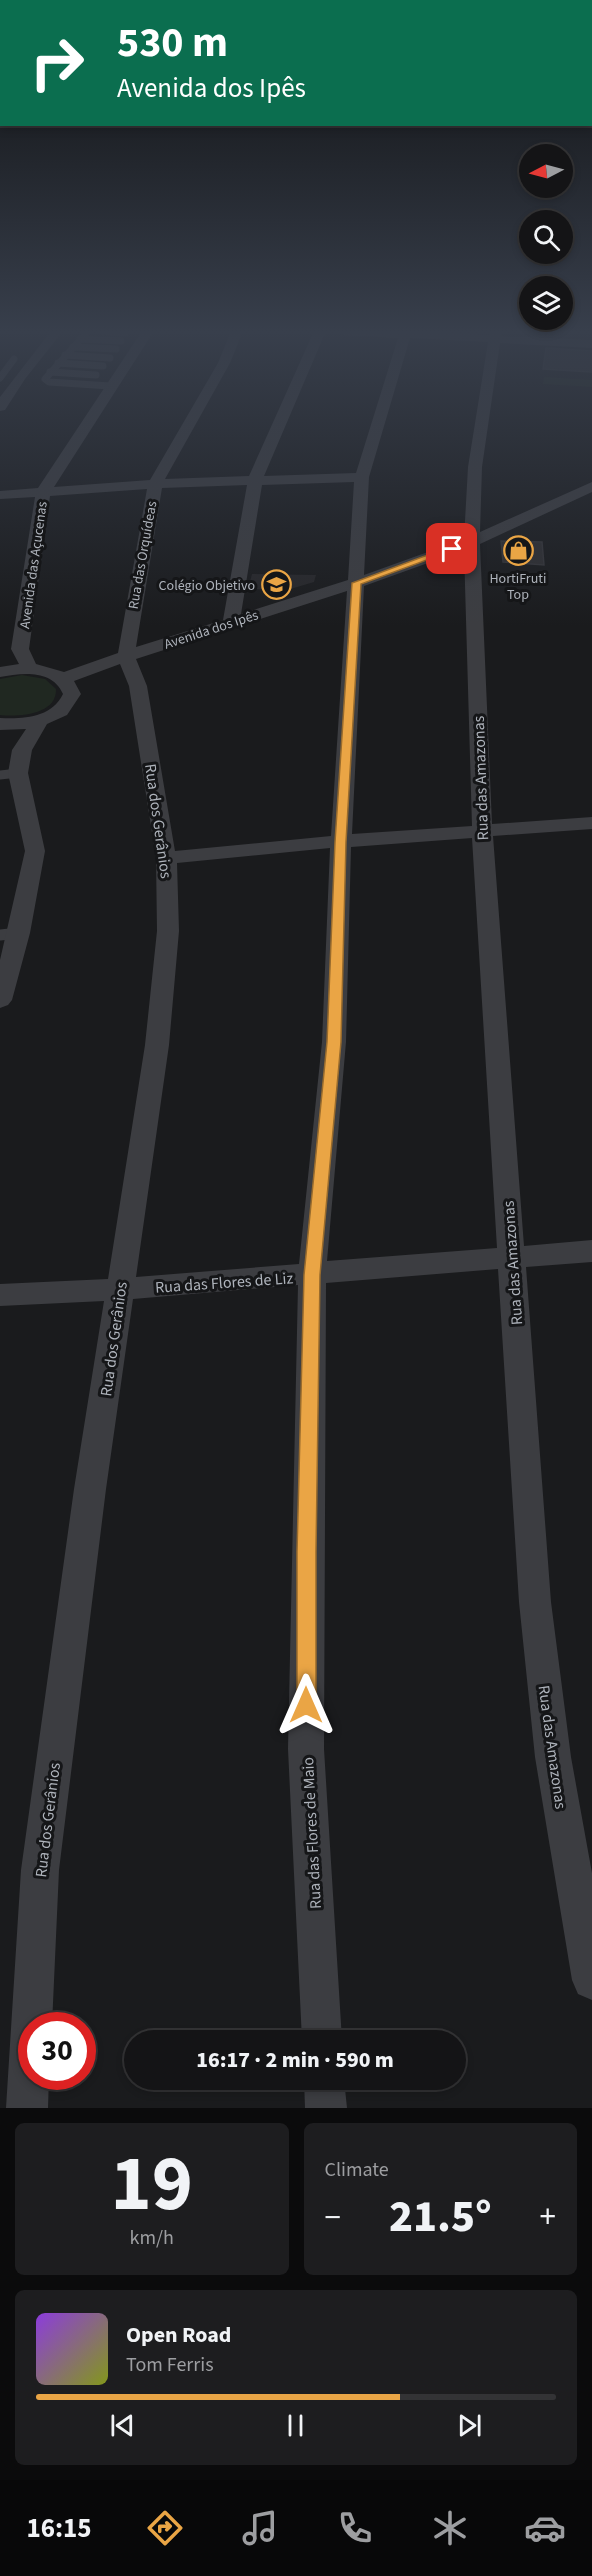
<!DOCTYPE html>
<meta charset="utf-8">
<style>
:root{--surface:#141416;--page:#1d1d1f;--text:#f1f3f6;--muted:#9d9ea1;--line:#333335;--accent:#eaa545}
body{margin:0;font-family:"Source Sans 3",sans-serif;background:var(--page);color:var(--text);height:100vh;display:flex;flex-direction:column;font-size:22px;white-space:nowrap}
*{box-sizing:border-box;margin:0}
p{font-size:20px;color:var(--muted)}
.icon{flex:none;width:33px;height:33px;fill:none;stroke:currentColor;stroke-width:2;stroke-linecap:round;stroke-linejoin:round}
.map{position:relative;height:2108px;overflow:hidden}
.sheet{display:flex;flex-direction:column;gap:15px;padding:15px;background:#0b0b0c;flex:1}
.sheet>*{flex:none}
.guide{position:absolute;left:0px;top:0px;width:592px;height:126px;box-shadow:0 3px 9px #0003,0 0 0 2px var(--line);background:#0b6e4f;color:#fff;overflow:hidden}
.needle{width:39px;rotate:264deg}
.tools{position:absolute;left:519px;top:144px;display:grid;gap:12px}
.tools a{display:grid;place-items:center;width:54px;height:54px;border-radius:50%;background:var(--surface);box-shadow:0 3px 9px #0003,0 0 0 2px var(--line);font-size:30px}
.speed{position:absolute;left:18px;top:2012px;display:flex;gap:12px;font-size:30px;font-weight:700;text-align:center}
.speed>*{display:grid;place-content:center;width:78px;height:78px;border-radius:50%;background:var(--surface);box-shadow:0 3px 9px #0003,0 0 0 2px var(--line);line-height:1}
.speed .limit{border:9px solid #d22;background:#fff;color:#111}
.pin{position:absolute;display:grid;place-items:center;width:51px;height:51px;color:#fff;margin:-26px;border-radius:12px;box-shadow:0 3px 9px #0006}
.me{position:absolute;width:66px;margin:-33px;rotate:0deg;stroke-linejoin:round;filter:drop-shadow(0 0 4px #0008)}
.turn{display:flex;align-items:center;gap:21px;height:126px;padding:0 18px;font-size:27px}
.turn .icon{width:78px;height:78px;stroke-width:2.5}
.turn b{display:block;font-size:42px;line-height:51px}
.big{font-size:45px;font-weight:800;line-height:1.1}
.sheet .widget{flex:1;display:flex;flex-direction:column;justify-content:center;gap:9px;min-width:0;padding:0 21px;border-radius:9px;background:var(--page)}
.sheet .dial{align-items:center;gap:0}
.dial b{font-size:78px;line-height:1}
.song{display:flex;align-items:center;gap:18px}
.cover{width:72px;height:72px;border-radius:9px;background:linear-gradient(135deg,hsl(270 70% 55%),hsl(70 70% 35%))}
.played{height:6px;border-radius:3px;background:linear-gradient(90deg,var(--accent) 70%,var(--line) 70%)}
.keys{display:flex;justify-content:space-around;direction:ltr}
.heat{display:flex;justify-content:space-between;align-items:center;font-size:33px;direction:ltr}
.sheet .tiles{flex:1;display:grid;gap:15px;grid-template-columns:1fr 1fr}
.widget:last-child{grid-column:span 2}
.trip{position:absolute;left:124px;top:2030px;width:342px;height:60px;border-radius:30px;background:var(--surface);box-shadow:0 3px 9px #0003,0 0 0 2px var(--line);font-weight:800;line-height:60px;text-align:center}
.tabs{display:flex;height:96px;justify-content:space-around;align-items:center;background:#080809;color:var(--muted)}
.tabs .icon{width:42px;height:42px}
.tabs .on{color:var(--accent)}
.tabs b{font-size:27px;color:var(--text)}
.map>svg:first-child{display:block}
.built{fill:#27272a}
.green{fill:#202821}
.building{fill:#2e2e31;stroke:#353539;stroke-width:1.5}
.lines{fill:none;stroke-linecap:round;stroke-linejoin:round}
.service-far2{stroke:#3c3d41;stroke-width:7}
.service-far1{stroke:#3c3d41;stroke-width:9}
.service{stroke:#3c3d41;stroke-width:11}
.minor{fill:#3c3d41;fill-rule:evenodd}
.route{fill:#eaa545;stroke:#986b2d;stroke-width:1.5}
.labels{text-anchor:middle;stroke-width:6;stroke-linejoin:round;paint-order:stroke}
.far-street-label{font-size:14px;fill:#aeb3bb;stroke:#151618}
.far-poi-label{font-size:14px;fill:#aeb3bb;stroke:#151618}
.street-label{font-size:16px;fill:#aeb3bb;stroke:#151618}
</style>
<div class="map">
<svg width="592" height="2108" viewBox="0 0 592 2108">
<rect width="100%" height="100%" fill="#1a1b1d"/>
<!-- built -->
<polygon class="built" points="252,574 316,575 314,582 287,590 248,589"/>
<!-- green -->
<g class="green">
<polygon points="544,377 592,380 592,387 543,384"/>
<path d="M22,675L45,679L56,689C57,715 18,717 0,715V679Z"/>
</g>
<!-- building -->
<g class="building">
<polygon points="546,348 592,351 592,372 543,369"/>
<polygon points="501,541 542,542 544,565 503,562"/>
</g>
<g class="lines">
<!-- service-far2 -->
<g class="service-far2">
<polyline points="88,331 45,379 49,382 110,386"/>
<polyline points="102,331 125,333"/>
<polyline points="80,339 121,341"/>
<polyline points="73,347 116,349"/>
<polyline points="65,355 110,358"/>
<polyline points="58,363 103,366"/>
<polyline points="50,372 96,375"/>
<polyline points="0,378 14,359"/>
</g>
<!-- service-far1 -->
<polyline class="service-far1" points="0,775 18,773"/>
<!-- service -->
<polyline class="service" points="0,935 19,933"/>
<!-- minor -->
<g class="minor">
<polygon points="51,331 63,331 25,379 5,410 0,411 0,397"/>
<path d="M142,331H154L54,487L150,480L218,363L231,331H243L230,363L165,479L249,476L314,331H326L264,476L356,473L398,338L343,335L337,331H413L489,335L490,331H502L501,336L592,340V348L500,343L482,467L480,532L592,482V492L480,544L492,824L592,817V829L493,836L524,1246L592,1240V1262L526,1267L551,1602L571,1757L592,1873V2000L578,1994L572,1980L535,1757L519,1602L498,1269L326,1283L324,1749L342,2040H302L288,1749L298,1285L133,1299L106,1489L59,1870L52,2025H32V2076H49L48,2108H6L21,1870L74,1489L104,1301L0,1306V1284L108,1279L145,1045L157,931L156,858L129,686L120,664L74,681L81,694L67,715L47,724L32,750L28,773L45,851L30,933L12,1000L8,1005L0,1008V960L25,851L8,773L12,750L26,729L0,730V718C24,719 51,718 63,694C52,669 22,673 0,677V667L19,664L11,649L35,497L0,499V491L38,488ZM410,338L488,342L468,467L464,539L364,575L369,477ZM354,482L348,580L241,614L262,485ZM247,485L223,620L136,647L162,488ZM147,489L118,653L64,672L36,664L29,649L50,496ZM464,550L472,826L352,834L364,586ZM347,591L331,836L175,851L147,686L136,659ZM472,838L497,1248L327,1261L346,1042L351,847ZM330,848L322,1042L299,1264L136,1277L169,1045L179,931L177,863Z"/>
<polygon points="304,2079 344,2079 347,2108 305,2108"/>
</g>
</g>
<!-- sky -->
<linearGradient id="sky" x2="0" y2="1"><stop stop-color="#0e0f10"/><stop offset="0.53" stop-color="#383f4c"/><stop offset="1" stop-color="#383f4c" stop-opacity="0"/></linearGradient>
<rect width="592" height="626" fill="url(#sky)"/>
<!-- route -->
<polygon class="route" points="449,547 457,549 361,584 346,842 341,1042 320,1275 316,1552 316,1705 313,1712 306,1715 299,1712 297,1705 297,1552 304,1275 327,1042 335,842 352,583"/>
<!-- icons -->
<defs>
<symbol id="shop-ring" viewBox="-11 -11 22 22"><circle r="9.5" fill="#151618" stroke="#eaa545" stroke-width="1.5"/><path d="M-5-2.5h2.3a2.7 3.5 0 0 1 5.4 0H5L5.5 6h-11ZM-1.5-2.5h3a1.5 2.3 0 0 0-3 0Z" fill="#eaa545"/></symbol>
<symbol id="school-ring" viewBox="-11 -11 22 22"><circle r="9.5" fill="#151618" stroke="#eaa545" stroke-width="1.5"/><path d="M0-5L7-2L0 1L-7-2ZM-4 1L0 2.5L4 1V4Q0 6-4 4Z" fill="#eaa545"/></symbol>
</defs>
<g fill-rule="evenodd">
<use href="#shop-ring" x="502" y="534" width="33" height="33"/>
<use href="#school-ring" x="260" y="568" width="33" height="33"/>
</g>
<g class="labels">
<!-- far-street labels -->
<g class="far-street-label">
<text transform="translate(142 555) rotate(-80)" y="5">Rua das Orquídeas</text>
<text transform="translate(33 565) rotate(-82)" y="5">Avenida das Açucenas</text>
<text transform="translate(211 629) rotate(-18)" y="5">Avenida dos Ipês</text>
</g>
<!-- far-poi labels -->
<g class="far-poi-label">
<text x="518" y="583">HortiFruti<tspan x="518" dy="16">Top</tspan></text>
<text x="255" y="590" text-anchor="end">Colégio Objetivo</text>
</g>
<!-- street labels -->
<g class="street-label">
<text transform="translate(480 778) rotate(-92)" y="6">Rua das Amazonas</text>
<text transform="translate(159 821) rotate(82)" y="6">Rua dos Gerânios</text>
<text transform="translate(512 1263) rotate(-94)" y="6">Rua das Amazonas</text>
<text transform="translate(224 1282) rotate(-4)" y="6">Rua das Flores de Liz</text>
<text transform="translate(113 1339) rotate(-82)" y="6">Rua dos Gerânios</text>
<text transform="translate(553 1747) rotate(82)" y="6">Rua das Amazonas</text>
<text transform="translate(47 1820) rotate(-83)" y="6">Rua dos Gerânios</text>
<text transform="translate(311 1833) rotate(-93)" y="6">Rua das Flores de Maio</text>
</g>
</g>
</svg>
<div class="tools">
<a><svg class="needle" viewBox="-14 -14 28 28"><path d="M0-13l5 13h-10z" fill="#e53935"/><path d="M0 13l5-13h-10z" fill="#9d9ea1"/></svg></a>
<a><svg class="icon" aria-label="search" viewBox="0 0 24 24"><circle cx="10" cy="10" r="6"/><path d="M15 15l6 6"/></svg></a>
<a><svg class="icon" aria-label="layers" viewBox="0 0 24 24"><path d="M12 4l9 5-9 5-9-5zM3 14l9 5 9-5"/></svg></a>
</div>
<div class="speed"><div class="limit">30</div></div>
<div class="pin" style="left:452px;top:549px;background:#d93025"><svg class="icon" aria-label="arrive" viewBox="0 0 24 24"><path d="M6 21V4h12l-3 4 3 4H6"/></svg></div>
<svg class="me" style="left:306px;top:1705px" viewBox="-20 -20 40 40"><path d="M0-17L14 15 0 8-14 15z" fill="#eaa545" stroke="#fff" stroke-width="4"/></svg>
<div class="trip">16:17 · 2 min · 590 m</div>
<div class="guide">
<div class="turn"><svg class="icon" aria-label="right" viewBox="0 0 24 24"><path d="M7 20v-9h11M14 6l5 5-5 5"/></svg><div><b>530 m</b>Avenida dos Ipês</div></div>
</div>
</div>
<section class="sheet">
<div class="tiles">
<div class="widget dial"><b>19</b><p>km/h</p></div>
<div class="widget"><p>Climate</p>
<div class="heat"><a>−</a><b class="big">21.5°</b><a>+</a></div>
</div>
<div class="widget">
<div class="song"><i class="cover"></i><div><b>Open Road</b><p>Tom Ferris</p></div></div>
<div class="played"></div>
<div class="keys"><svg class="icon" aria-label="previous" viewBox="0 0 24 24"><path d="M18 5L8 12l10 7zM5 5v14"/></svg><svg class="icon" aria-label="pause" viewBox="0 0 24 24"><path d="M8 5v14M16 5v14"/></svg><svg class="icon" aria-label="next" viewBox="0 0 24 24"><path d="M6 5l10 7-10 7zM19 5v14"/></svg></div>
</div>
</div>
</section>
<nav class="tabs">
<b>16:15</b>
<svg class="icon on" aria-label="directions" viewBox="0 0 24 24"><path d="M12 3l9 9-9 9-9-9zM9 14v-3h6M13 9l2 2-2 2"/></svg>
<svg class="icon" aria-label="music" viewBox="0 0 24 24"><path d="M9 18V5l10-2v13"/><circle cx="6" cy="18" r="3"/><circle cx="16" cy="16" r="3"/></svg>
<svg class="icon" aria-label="phone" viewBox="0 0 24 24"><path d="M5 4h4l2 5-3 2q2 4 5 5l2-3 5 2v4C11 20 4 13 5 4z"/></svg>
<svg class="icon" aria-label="climate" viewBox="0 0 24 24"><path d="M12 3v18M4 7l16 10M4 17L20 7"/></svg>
<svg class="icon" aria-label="car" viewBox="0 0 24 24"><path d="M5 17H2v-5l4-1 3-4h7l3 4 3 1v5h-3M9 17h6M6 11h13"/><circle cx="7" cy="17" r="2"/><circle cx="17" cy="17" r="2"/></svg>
</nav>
